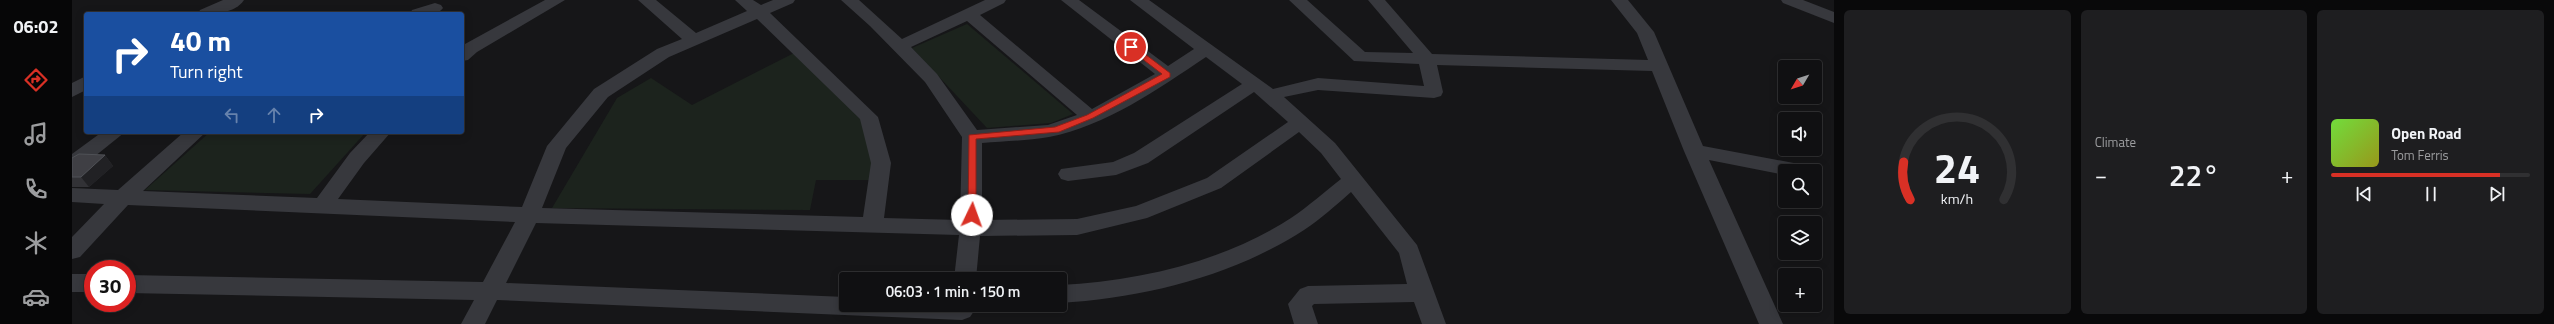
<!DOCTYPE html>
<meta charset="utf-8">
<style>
:root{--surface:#101012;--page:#1e1e20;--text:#f1f3f6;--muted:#9c9d9f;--line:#303032;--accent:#d93025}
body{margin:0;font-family:"Titillium Web",sans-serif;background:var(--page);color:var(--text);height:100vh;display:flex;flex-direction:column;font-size:15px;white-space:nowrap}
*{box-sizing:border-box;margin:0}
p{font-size:13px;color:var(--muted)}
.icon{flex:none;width:22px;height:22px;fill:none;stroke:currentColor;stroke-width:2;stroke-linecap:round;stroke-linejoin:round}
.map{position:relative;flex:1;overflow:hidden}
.sheet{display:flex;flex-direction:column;gap:10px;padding:10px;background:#09090a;width:720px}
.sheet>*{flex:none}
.guide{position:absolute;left:12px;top:12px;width:380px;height:122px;border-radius:4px;box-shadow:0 2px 10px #0003,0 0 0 1px var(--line);background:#1a4fa0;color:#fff;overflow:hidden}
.needle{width:26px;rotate:231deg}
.tools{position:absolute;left:1706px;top:60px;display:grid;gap:8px}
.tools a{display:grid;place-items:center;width:44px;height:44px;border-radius:4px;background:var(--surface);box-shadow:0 2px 10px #0003,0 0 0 1px var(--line);font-size:20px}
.speed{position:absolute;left:12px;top:260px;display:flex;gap:8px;font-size:20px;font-weight:700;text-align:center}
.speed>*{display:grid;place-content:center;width:52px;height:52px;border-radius:50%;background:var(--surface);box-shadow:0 2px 10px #0003,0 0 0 1px var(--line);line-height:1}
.speed .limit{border:6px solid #d22;background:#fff;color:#111}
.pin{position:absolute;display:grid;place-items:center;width:34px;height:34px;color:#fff;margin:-17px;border:2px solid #fff;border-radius:50%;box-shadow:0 1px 4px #0007}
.me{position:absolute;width:44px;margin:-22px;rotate:3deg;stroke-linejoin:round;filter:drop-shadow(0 0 3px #0008)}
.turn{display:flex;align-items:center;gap:14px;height:84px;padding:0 20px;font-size:18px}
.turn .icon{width:52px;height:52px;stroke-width:2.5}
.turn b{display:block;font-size:28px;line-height:34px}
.lanes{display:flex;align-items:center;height:38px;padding:0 20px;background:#0003;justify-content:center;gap:20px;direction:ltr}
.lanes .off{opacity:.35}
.big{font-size:30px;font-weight:600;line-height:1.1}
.sheet .widget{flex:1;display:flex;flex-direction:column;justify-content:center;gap:6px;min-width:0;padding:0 14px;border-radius:6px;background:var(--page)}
.sheet .dial{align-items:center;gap:0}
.dial svg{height:104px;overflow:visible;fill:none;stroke:var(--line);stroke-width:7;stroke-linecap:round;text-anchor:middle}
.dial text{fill:var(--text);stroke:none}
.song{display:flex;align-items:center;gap:12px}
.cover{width:48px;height:48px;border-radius:6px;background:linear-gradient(135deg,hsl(100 70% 55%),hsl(60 70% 35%))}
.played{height:4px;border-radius:2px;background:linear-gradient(90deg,var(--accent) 85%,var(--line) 85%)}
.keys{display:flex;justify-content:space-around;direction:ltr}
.heat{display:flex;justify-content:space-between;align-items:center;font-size:22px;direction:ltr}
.sheet .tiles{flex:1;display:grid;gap:10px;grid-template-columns:repeat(3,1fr)}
.trip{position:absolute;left:767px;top:272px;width:228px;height:40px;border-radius:4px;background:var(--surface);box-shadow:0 2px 10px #0003,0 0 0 1px var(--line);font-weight:600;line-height:40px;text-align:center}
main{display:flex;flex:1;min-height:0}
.dock{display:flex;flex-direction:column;width:72px;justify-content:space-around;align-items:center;background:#060607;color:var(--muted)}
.dock .icon{width:28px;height:28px}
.dock .active{color:var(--accent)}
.dock b{font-size:18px;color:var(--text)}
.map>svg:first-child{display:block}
.green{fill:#1c231d}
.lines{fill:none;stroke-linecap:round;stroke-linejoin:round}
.minor{fill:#37383d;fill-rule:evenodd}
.wall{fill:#323236}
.shaded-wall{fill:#212124}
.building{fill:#3f3f44;stroke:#4f5156}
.route{fill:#d93025;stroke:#8d1f18}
</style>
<main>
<nav class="dock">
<b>06:02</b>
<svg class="icon active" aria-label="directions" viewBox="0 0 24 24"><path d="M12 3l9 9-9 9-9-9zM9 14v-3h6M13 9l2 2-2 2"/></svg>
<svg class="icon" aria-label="music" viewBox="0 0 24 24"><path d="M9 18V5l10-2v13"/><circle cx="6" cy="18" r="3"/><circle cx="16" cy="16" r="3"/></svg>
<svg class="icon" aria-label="phone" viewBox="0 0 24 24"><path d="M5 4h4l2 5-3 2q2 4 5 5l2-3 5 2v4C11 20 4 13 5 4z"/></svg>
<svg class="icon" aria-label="climate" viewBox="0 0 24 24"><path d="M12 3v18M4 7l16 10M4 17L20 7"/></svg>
<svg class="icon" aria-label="car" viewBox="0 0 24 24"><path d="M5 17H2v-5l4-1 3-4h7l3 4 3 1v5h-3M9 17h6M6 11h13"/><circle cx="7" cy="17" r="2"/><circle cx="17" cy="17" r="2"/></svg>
</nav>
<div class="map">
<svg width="1762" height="324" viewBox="0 0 1762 324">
<rect width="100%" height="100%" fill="#161618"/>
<!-- green -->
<g class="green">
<polygon points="895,24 1001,114 979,123 915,128 840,48"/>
<polygon points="730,49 804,136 800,180 744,180 738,210 480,208 545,98 579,78 620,105"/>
<polygon points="138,132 294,132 238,194 73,190"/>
</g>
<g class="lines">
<!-- minor -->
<g class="minor">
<path d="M151,0H172C163,14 141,14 126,14L128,10Z"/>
<polygon points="473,0 493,0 405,52 396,60 390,61 390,47 393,44"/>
<path d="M566,0H584L624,33L675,11L663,0H681L689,5L701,0H723L721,3L698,13L806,117L819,163L812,218L888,220L890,137L853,82L798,26L769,0H787L830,39L913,0H934L932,3L908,15L1020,109L1083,74L989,0H1007L1096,66L1122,49L1058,0H1077L1201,89L1246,78L1352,86L1347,64L1282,61L1217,0H1235L1293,52L1341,53L1296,0H1313L1360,54L1576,60L1565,33L1539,0H1556L1582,32L1631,146L1727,164L1734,166L1737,171H1713V175L1637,160L1711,324H1687L1612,151L1580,71L1365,65L1371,92L1369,96L1362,98L1246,90L1212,97L1263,143L1345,245L1374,324H1350L1342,302L1242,304L1240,306L1246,324H1222L1216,304L1228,289L1236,286L1335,284L1327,253L1279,192C1264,205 1249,219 1232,230C1161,276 1072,298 988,303V285C1067,281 1151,262 1219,218C1237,206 1252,192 1269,179L1249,153L1227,132L1149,188L1075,218L1005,235L908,236L904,279H882L887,235L464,223L434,283L774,297V305H899L902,311L898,317L890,320L425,300L413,324H389L402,300L55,293V275L411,282L443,222L56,205L8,257L0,259V237L32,204L0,202V188L46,190L112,132H134L71,191L245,198L278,153L298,132H319L292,163L266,199L450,207L475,146L522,89L585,49L610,39ZM685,19L788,119L799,163L791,217L470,208L494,148L536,97L597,57ZM895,21L1005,115L976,125L905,130L865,74L839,47ZM1134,57L1170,84L1062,153L1041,162L989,169L986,174L989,179L996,181L1044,175L1076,163L1182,92L1216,122L1135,178L1064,206L1005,219L910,220V143C932,141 955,141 977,137C1034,126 1086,89 1134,57Z"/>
<polygon points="1709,0 1731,0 1762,12 1762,23 1711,3"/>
<path d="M363,3L369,5L371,8C365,17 348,14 338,14L340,10Z"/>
<polygon points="14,76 14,90 0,97 0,83"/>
<polygon points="30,132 53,132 7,169 0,171 0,154"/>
<rect x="0" y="274" width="21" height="18"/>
</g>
</g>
<!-- wall -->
<g class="wall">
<polygon points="96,132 107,132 105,133"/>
<polygon points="33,155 41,166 17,187 0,187 0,158"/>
</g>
<!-- shaded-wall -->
<polygon class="shaded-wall" points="33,155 41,166 17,187 9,177"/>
<!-- building -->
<polygon class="building" points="7,154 33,155 9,177 0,177 0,158"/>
<!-- route -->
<polygon class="route" points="1056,45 1061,45 1098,73 1098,77 1021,118 987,132 904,139 904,215 903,217 896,217 897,135 983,127 1015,115 1090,74 1056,48"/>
</svg>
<div class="tools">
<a><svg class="needle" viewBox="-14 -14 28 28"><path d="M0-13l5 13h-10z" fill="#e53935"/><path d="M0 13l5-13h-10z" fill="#9c9d9f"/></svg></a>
<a><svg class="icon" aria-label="sound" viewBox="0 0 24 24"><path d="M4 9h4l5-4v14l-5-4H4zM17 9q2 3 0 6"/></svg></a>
<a><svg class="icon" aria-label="search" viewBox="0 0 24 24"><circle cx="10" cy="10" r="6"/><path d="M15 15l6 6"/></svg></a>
<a><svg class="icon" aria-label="layers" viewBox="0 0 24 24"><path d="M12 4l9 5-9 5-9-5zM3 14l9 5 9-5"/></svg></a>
<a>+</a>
</div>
<div class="speed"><div class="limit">30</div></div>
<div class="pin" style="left:1059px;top:47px;background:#d93025"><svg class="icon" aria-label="arrive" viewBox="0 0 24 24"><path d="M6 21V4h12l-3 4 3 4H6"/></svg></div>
<svg class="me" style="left:900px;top:215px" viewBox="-20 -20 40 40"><circle r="19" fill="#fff"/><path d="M0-13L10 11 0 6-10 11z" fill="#d93025"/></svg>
<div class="trip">06:03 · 1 min · 150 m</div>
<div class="guide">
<div class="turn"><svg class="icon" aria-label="right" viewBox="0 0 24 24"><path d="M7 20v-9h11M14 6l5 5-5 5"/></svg><div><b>40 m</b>Turn right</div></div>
<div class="lanes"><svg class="icon off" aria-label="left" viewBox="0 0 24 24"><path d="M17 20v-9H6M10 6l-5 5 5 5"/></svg><svg class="icon off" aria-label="ahead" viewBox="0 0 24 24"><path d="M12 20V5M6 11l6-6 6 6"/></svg><svg class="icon" aria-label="right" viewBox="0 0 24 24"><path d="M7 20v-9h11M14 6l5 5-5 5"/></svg></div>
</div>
</div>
<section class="sheet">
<div class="tiles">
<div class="widget dial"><svg viewBox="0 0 100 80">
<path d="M14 69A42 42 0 1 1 86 69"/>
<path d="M14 69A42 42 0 0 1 9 40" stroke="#d93025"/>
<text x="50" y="56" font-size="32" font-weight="700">24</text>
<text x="50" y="72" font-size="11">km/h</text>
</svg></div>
<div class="widget"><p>Climate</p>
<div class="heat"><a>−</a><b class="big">22°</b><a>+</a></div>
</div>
<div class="widget">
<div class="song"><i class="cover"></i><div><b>Open Road</b><p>Tom Ferris</p></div></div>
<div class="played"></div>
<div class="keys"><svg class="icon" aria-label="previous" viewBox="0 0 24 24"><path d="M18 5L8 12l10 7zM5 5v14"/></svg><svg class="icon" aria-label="pause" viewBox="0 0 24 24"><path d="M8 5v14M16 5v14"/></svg><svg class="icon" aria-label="next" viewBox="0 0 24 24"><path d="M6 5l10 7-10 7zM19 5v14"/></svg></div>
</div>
</div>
</section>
</main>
